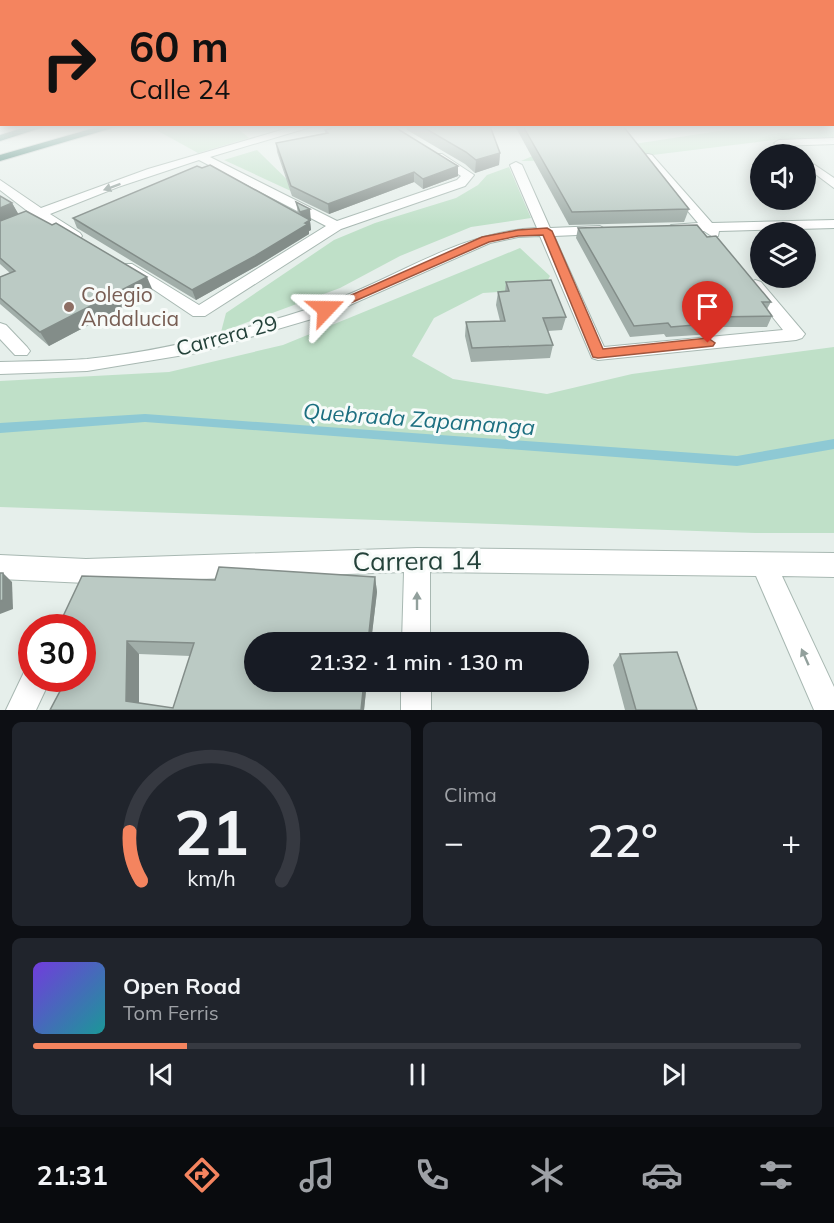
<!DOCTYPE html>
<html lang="es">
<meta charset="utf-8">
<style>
:root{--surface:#171b24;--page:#20242c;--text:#f1f3f6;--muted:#9ea1a6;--line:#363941;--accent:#f4845f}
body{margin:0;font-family:Mulish,sans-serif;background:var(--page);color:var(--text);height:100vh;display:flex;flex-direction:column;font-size:22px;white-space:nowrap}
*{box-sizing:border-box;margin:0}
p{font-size:20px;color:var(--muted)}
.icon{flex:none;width:33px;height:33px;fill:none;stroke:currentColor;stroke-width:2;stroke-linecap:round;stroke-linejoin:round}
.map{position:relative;height:710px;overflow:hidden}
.details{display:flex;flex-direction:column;gap:12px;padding:12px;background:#0d0f14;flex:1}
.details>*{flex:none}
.guide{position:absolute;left:0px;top:0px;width:834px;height:126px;box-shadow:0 3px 15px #0003;background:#f4845f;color:#111;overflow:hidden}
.tools{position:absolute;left:750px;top:144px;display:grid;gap:12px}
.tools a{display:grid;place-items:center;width:66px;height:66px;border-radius:50%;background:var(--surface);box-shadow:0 3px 15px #0003;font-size:30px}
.speed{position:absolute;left:18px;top:614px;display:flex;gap:12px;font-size:30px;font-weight:700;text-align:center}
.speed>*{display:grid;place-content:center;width:78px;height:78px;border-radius:50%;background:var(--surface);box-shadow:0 3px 15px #0003;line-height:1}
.speed .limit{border:9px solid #d22;background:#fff;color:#111}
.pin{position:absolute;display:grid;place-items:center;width:51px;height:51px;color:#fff;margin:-62px -26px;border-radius:50% 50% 50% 0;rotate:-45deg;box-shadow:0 0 6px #0007}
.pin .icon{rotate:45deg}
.me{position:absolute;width:66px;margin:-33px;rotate:67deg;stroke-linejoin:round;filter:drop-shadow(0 0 4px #0008)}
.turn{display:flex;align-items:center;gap:21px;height:126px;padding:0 30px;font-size:27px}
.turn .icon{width:78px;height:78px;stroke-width:2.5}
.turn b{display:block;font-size:42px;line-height:51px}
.big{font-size:45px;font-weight:600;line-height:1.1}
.details .tile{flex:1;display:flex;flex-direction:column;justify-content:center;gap:9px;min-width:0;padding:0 21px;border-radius:9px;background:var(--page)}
.details .dial{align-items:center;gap:0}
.dial svg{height:156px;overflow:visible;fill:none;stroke:var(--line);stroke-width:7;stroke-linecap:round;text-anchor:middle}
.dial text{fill:var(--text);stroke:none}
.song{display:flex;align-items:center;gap:18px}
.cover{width:72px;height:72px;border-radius:9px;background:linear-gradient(135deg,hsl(260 70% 55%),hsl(180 70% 35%))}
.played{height:6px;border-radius:3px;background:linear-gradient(90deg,var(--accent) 20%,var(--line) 20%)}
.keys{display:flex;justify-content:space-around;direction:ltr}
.heat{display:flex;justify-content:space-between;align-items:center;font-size:33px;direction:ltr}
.details .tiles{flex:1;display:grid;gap:12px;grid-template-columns:1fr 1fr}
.tile:last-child{grid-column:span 2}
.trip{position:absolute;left:244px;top:632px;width:345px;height:60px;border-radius:30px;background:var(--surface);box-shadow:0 3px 15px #0003;font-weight:600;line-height:60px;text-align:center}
.tabs{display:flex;height:96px;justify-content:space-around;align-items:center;background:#090b0e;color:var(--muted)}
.tabs .icon{width:42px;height:42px}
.tabs .current{color:var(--accent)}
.tabs b{font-size:27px;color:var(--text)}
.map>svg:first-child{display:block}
.green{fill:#bfe0c8}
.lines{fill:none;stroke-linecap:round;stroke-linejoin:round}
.stream{fill:#8ec9d4;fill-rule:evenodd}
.minor-casing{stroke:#a8b8b2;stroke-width:2}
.highway-casing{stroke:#c2cac8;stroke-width:2}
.minor{fill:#fff;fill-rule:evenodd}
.highway{fill:#2f6f62;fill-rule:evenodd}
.wall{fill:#a1aea9;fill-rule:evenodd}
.shaded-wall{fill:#838d89}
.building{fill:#bbcac4;stroke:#838d89;stroke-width:1.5;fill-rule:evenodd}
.oneway{fill:#92a09c}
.route{fill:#f4845f;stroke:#9f563e;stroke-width:1.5}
.education-dot{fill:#8d6e63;stroke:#f7fbf9;stroke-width:2}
.labels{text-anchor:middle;stroke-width:6;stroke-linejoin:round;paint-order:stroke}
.education-label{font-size:21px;fill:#785e54;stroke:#f7fbf9;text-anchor:start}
.street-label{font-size:21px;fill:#24423a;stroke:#f7fbf9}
.water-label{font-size:22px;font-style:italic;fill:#1c6f80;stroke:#f7fbf9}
.near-street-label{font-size:26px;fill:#24423a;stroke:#f7fbf9}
</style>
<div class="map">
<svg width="834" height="710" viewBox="0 0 834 710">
<rect width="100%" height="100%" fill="#e6efeb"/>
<!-- green -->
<g class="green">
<polygon points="149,126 235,126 249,138 198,153"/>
<polygon points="751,126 834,126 834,138 782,139 620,159 521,161 574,138 595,150"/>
<polygon points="257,150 306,198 224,160"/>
<polygon points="509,167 531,218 471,227 400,256 340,288 221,332 226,313 334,240 375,223 456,198 478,185 487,175"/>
<polygon points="520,248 550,276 543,289 483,293 434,318 412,356 453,379 547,394 632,374 834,347 834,533 755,533 0,507 0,381 169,372 283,345"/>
</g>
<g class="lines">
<!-- stream -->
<polygon class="stream" points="145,414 737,456 834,439 834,449 737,466 145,422 0,433 0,423"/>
<defs>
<g id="minor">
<polygon points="295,126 314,126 210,157 337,221 457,180 461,176 434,158 434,154 442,154 474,175 465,186 341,229 205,316 193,316 120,267 122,264 132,264 199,305 326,226 199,160 118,187 50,214 80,233 82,236 80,239 70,239 39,219 0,235 0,226 30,213 0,190 0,180 41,208 148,169"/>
<polygon points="834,138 834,144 779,146 774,143 779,140"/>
<polygon points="648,154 652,155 712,223 834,220 834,228 719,231 718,236 713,237 704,231 671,231 669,228 671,225 698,223 644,159 644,155"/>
<polygon points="806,159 834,178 834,188 806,167"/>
<path d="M516,162L522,165L550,228L600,226L607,230L600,234L554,236L604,347L783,330L747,285L755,280L761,282L805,334L802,338L796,340L598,360L592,358L540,236L518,237L490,243L332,313L196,353L87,371L0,374V362C29,361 58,361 87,359C165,351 244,330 318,306C391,282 458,231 537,228L510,165Z"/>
<polygon points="0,323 6,325 27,347 30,351 27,355 15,355 0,339"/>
<polygon points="417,548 834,553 834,577 782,576 834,687 834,710 814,710 756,576 430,572 430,642 402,642 404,572 86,583 0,579 0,555 86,559"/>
<polygon points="32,665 32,678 51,678 36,710 6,710 26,668"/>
<rect x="401" y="681" width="30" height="29"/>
</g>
<g id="highway">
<polygon points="29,126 47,126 0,141 0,135"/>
<polygon points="101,126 119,126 0,161 0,155"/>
</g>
</defs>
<!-- minor casing -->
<use href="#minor" class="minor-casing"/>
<!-- highway casing -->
<use href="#highway" class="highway-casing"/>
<!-- minor -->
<use href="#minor" class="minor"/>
<!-- highway -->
<use href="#highway" class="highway"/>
</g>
<!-- wall -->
<g class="wall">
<polygon points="407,126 492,126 490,127 500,153 499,165 475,173 465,164 407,130"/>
<polygon points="515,126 623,126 689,209 684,222 569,225"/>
<polygon points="325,130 458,166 458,176 423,189 414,182 329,214 292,196 277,152 276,143 325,133"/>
<polygon points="0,196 12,203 18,214 153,291 49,346 0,304 0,277 10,273 0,264"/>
<polygon points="296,202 311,221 310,221 311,230 309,231 309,234 257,266 196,300 77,228 73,218 298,214"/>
<polygon points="578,228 707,237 771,302 767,309 772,316 767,327 716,327 713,334 666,337 664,334 630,337 576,238"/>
<polygon points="506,282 566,317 562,330 548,331 553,345 550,358 471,362 465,336 466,322 500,321 496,305 498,292 505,292"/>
<path d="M375,577L377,592L371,642H255V681H367L364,710H50L82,678V627L215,580ZM139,654L190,656L173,708L139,703Z"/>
<polygon points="620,654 697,710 625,710 613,665"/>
</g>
<!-- shaded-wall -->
<g class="shaded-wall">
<polygon points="500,153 499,165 475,173 476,160"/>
<polygon points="458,166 458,176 423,189 423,179"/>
<polygon points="414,172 414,182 329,214 328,204"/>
<polygon points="12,203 19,215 0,224 0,208"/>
<polygon points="310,209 311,221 310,221 311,230 309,231 309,234 257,266 196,300 192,290 302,225 300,212"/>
<polygon points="147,277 153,291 49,346 40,332"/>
<polygon points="3,573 12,582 13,609 0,614 0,601"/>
<polygon points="375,577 377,592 371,642 368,642"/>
<polygon points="127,641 139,654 139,710 126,701"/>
<polygon points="364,681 367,681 364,710 361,710"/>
</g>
<!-- building -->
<g class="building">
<polygon points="341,126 393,126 458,166 423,179 414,172 328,204 291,186 276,143 328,133 325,130"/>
<polygon points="421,126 490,126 500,153 476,160 466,152"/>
<polygon points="523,126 623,126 689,209 572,212"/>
<polygon points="210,165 310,220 305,223 308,224 255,256 192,290 73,218 197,166 202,168"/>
<polygon points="0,196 12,203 0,208"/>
<polygon points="296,202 310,209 300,212"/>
<polygon points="26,211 52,225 56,223 147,277 40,332 0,298 0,277 15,271 0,258 0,221"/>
<polygon points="697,225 707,237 716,236 771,302 762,302 772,316 713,317 718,323 671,327 668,323 634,326 578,228"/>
<polygon points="551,280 566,317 543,318 553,345 472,348 466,322 505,321 498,292 509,291 506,282"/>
<path d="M219,567L375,577L368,642H255V681H364L361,710H50L67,678H82V627H58L82,576L215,580ZM127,641L194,643L173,708L126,701Z"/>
<polygon points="0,573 3,573 3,600 0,601"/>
<polygon points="677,652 697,710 636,710 620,654"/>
</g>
<!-- one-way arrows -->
<defs><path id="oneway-solid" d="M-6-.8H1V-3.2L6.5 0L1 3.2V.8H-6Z" transform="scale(1.5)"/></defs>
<g class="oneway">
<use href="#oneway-solid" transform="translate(112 187) rotate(160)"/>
<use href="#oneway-solid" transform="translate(417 601) rotate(-90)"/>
<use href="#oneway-solid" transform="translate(805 657) rotate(-114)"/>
</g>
<!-- sky -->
<linearGradient id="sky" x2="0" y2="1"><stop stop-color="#84bce0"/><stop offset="0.56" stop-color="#f4f8f6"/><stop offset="1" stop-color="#f4f8f6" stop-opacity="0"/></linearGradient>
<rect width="834" height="226" fill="url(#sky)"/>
<!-- route -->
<polygon class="route" points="547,228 552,231 603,349 708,338 715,343 713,346 598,358 593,357 543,235 518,236 489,242 330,312 326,313 320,309 482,237 518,230"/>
<!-- markers -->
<circle class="education-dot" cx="69" cy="307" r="6"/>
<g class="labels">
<!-- education labels -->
<g class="education-label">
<text x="81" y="302">Colegio<tspan x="81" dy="24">Andalucia</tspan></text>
</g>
<!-- street labels -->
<g class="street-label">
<text transform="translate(227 336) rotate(-15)" y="7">Carrera 29</text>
</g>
<!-- water labels -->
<g class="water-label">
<text transform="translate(419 419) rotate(4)" y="8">Quebrada Zapamanga</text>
</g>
<!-- near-street labels -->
<g class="near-street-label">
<text transform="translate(417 561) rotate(-1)" y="9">Carrera 14</text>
</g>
</g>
</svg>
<div class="tools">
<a><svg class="icon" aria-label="sound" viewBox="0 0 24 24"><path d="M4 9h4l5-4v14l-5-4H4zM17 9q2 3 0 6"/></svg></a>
<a><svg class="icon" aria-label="layers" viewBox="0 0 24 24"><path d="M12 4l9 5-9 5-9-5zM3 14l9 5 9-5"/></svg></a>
</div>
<div class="speed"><div class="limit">30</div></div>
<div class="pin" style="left:708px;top:343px;background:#d93025"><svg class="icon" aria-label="arrive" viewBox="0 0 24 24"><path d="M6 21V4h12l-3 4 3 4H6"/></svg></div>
<svg class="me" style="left:326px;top:309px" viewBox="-20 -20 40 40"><path d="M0-17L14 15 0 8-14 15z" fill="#f4845f" stroke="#fff" stroke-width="4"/></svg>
<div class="trip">21:32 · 1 min · 130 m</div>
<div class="guide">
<div class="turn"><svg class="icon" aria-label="right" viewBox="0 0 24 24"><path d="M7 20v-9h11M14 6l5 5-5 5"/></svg><div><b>60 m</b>Calle 24</div></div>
</div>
</div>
<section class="details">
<div class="tiles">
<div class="tile dial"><svg viewBox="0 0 100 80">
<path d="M14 69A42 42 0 1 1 86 69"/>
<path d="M14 69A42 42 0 0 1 8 44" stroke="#f4845f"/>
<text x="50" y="56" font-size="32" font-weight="700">21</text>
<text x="50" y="72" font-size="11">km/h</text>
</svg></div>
<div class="tile"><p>Clima</p>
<div class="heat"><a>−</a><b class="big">22°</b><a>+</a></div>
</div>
<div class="tile">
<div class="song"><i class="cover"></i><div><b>Open Road</b><p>Tom Ferris</p></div></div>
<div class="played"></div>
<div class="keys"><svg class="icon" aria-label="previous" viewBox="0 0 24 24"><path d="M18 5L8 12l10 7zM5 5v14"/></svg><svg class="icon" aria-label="pause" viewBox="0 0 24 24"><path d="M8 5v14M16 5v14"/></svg><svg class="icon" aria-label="next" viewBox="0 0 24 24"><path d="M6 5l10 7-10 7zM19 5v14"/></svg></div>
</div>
</div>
</section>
<nav class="tabs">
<b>21:31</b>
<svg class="icon current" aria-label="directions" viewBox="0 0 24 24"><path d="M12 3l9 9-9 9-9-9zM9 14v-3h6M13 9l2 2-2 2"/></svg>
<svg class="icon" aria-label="music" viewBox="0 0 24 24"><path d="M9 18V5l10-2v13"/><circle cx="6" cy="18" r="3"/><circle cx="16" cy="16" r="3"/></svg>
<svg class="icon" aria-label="phone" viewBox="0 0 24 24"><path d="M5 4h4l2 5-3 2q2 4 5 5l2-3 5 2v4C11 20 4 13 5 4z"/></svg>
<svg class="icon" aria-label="climate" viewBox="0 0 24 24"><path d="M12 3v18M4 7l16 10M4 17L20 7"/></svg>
<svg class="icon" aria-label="car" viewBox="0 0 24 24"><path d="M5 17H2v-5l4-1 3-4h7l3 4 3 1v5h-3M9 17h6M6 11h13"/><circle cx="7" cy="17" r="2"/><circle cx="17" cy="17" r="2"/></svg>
<svg class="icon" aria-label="filters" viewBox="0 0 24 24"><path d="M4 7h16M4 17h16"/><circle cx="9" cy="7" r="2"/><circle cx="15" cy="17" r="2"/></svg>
</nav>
